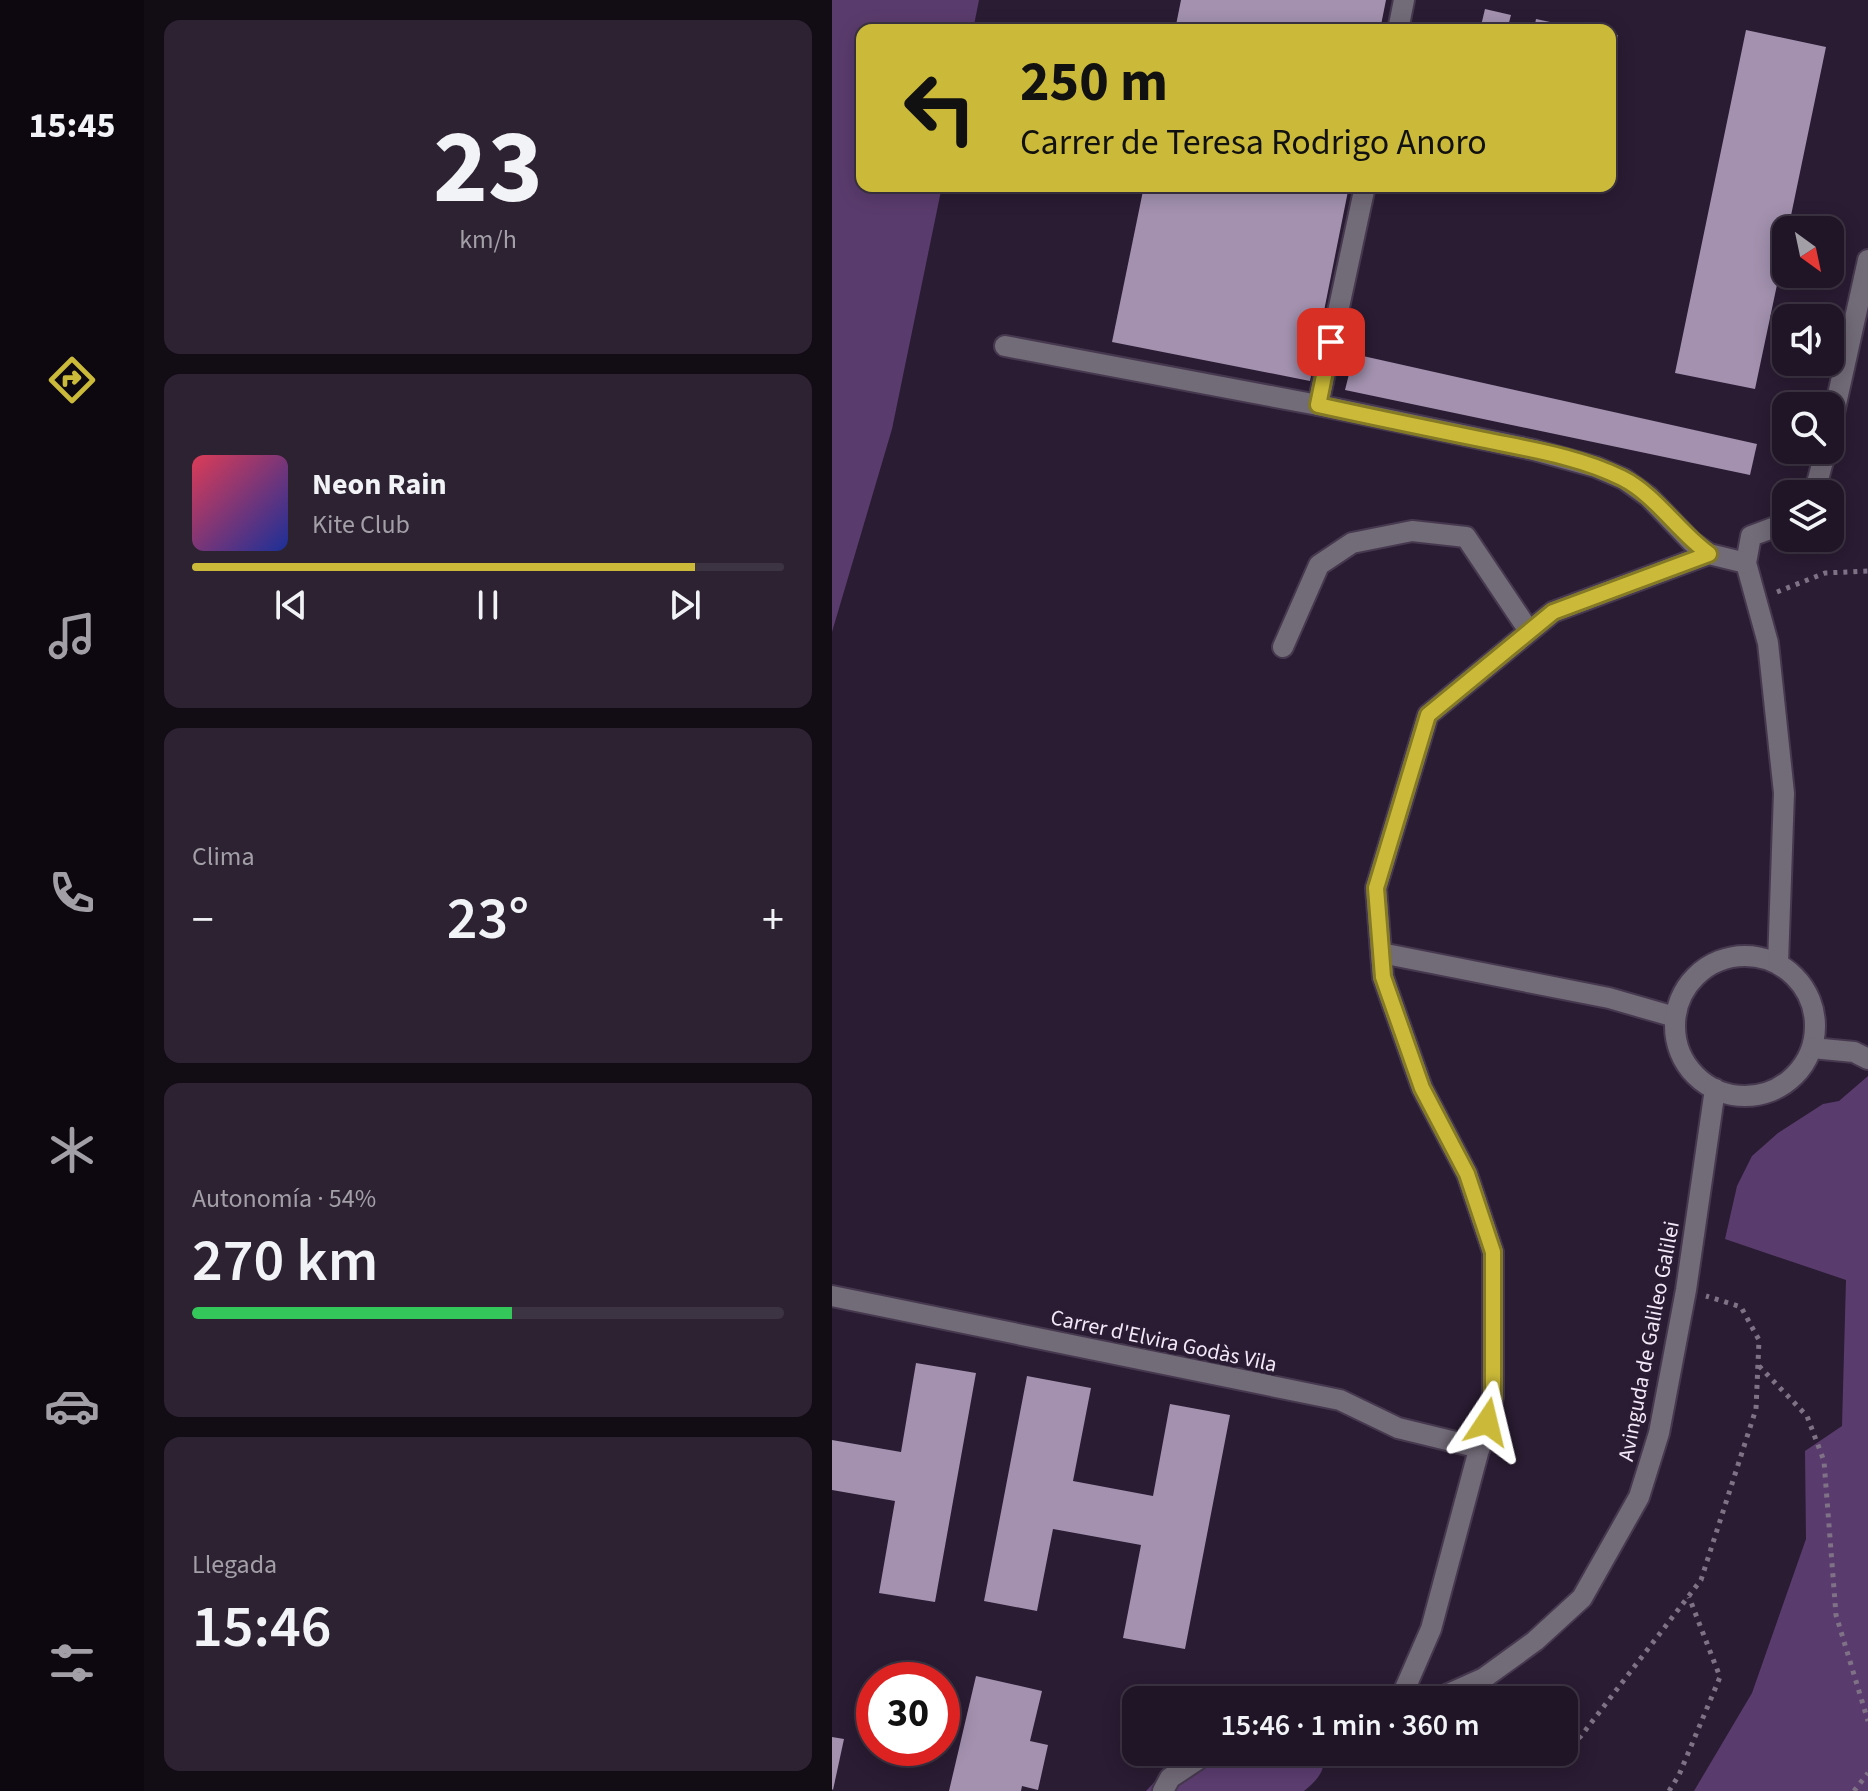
<!DOCTYPE html>
<html lang="es">
<meta charset="utf-8">
<style>
:root{--surface:#201526;--page:#2d2232;--text:#f1f3f6;--muted:#a29fa7;--line:#3d3443;--accent:#cbba39}
body{margin:0;font-family:"Source Sans 3",sans-serif;background:var(--page);color:var(--text);height:100vh;display:flex;flex-direction:column;font-size:30px;white-space:nowrap}
*{box-sizing:border-box;margin:0}
p{font-size:26px;color:var(--muted)}
.icon{flex:none;width:44px;height:44px;fill:none;stroke:currentColor;stroke-width:2;stroke-linecap:round;stroke-linejoin:round}
.map{position:relative;flex:1;overflow:hidden}
.details{display:flex;flex-direction:column;gap:20px;padding:20px;background:#120c15;width:688px}
.details>*{flex:none}
.banner{position:absolute;left:24px;top:24px;width:760px;height:168px;border-radius:16px;box-shadow:0 4px 20px #0003,0 0 0 2px var(--line);background:#cbba39;color:#111;overflow:hidden}
.needle{width:52px;rotate:147deg}
.buttons{position:absolute;left:940px;top:216px;display:grid;gap:16px}
.buttons a{display:grid;place-items:center;width:72px;height:72px;border-radius:16px;background:var(--surface);box-shadow:0 4px 20px #0003,0 0 0 2px var(--line);font-size:40px}
.speed{position:absolute;left:24px;top:1662px;display:flex;gap:16px;font-size:40px;font-weight:700;text-align:center}
.speed>*{display:grid;place-content:center;width:104px;height:104px;border-radius:50%;background:var(--surface);box-shadow:0 4px 20px #0003,0 0 0 2px var(--line);line-height:1}
.speed .limit{border:12px solid #d22;background:#fff;color:#111}
.pin{position:absolute;display:grid;place-items:center;width:68px;height:68px;color:#fff;margin:-34px;border-radius:16px;box-shadow:0 4px 12px #0006}
.me{position:absolute;width:88px;margin:-44px;rotate:10deg;stroke-linejoin:round;filter:drop-shadow(0 0 6px #0008)}
.turn{display:flex;align-items:center;gap:28px;height:168px;padding:0 32px;font-size:36px}
.turn .icon{width:104px;height:104px;stroke-width:2.5}
.turn b{display:block;font-size:56px;line-height:68px}
.big{font-size:60px;font-weight:600;line-height:1.1}
.details .tile{flex:1;display:flex;flex-direction:column;justify-content:center;gap:12px;min-width:0;padding:0 28px;border-radius:16px;background:var(--page)}
.details .dial{align-items:center;gap:0}
.dial b{font-size:104px;line-height:1}
.song{display:flex;align-items:center;gap:24px}
.cover{width:96px;height:96px;border-radius:12px;background:linear-gradient(135deg,hsl(350 70% 55%),hsl(230 70% 35%))}
.played{height:8px;border-radius:4px;background:linear-gradient(90deg,var(--accent) 85%,var(--line) 85%)}
.keys{display:flex;justify-content:space-around;direction:ltr}
.heat{display:flex;justify-content:space-between;align-items:center;font-size:44px;direction:ltr}
.charge{height:12px;border-radius:6px;background:linear-gradient(90deg,#34c759 54%,var(--line) 0)}
.trip{position:absolute;left:290px;top:1686px;width:456px;height:80px;border-radius:16px;background:var(--surface);box-shadow:0 4px 20px #0003,0 0 0 2px var(--line);font-weight:600;line-height:80px;text-align:center}
main{display:flex;flex:1;min-height:0}
.menu{display:flex;flex-direction:column;width:144px;justify-content:space-around;align-items:center;background:#0d080f;color:var(--muted)}
.menu .icon{width:56px;height:56px}
.menu .on{color:var(--accent)}
.menu b{font-size:36px;color:var(--text)}
.map>svg:first-child{display:block}
.green{fill:#5a3b6d}
.forest{fill:#5c3d70}
.building{fill:#a391af}
.lines{fill:none;stroke-linecap:round;stroke-linejoin:round}
.minor-casing{stroke:#46394f;stroke-width:24}
.path{stroke:#7f7286;stroke-width:5;stroke-dasharray:4 6;stroke-linecap:butt}
.minor{stroke:#726b78;stroke-width:20}
.route-casing{stroke:#847925;stroke-width:20}
.route{stroke:#cbba39;stroke-width:14}
.labels{text-anchor:middle;stroke-width:8;stroke-linejoin:round;paint-order:stroke}
.street-label{font-size:22px;fill:#f2e8f8;stroke:#2a1c33}
</style>
<main>
<nav class="menu">
<b>15:45</b>
<svg class="icon on" aria-label="directions" viewBox="0 0 24 24"><path d="M12 3l9 9-9 9-9-9zM9 14v-3h6M13 9l2 2-2 2"/></svg>
<svg class="icon" aria-label="music" viewBox="0 0 24 24"><path d="M9 18V5l10-2v13"/><circle cx="6" cy="18" r="3"/><circle cx="16" cy="16" r="3"/></svg>
<svg class="icon" aria-label="phone" viewBox="0 0 24 24"><path d="M5 4h4l2 5-3 2q2 4 5 5l2-3 5 2v4C11 20 4 13 5 4z"/></svg>
<svg class="icon" aria-label="climate" viewBox="0 0 24 24"><path d="M12 3v18M4 7l16 10M4 17L20 7"/></svg>
<svg class="icon" aria-label="car" viewBox="0 0 24 24"><path d="M5 17H2v-5l4-1 3-4h7l3 4 3 1v5h-3M9 17h6M6 11h13"/><circle cx="7" cy="17" r="2"/><circle cx="17" cy="17" r="2"/></svg>
<svg class="icon" aria-label="filters" viewBox="0 0 24 24"><path d="M4 7h16M4 17h16"/><circle cx="9" cy="7" r="2"/><circle cx="15" cy="17" r="2"/></svg>
</nav>
<section class="details">
<div class="tile dial"><b>23</b><p>km/h</p></div>
<div class="tile">
<div class="song"><i class="cover"></i><div><b>Neon Rain</b><p>Kite Club</p></div></div>
<div class="played"></div>
<div class="keys"><svg class="icon" aria-label="previous" viewBox="0 0 24 24"><path d="M18 5L8 12l10 7zM5 5v14"/></svg><svg class="icon" aria-label="pause" viewBox="0 0 24 24"><path d="M8 5v14M16 5v14"/></svg><svg class="icon" aria-label="next" viewBox="0 0 24 24"><path d="M6 5l10 7-10 7zM19 5v14"/></svg></div>
</div>
<div class="tile"><p>Clima</p>
<div class="heat"><a>−</a><b class="big">23°</b><a>+</a></div>
</div>
<div class="tile"><p>Autonomía · 54%</p><b class="big">270 km</b><div class="charge"></div></div>
<div class="tile"><p>Llegada</p><b class="big">15:46</b></div>
</section>
<div class="map">
<svg width="1036" height="1791" viewBox="0 0 1036 1791">
<rect width="100%" height="100%" fill="#2a1c33"/>
<!-- green -->
<g class="green">
<polygon points="0,0 147,0 141,30 30,30 30,186 110,186 60,429 0,632"/>
<polygon points="1036,1076 1036,1791 862,1791 920,1693 974,1539 973,1451 1010,1426 1014,1280 893,1239 905,1186 920,1156 946,1133 991,1104 1007,1101"/>
</g>
<!-- forest -->
<g class="forest">
<polygon points="440,1687 463,1700 409,1700 424,1690"/>
<path d="M351,1752H492C494,1770 486,1780 472,1791H314Z"/>
</g>
<!-- building -->
<g class="building">
<polygon points="349,0 554,0 548,30 343,30"/>
<polygon points="653,9 679,15 675,30 648,30"/>
<polygon points="704,19 751,29 751,30 702,30"/>
<polygon points="914,30 994,47 956,230 954,230 954,242 923,389 843,373"/>
<polygon points="778,34 786,35 779,67 778,67"/>
<polygon points="312,186 517,186 478,381 280,342"/>
<polygon points="522,354 925,444 918,475 513,390"/>
<polygon points="84,1363 144,1373 103,1602 47,1593 63,1501 0,1490 0,1440 69,1452"/>
<polygon points="195,1376 259,1388 241,1481 321,1496 338,1404 398,1415 353,1649 291,1638 309,1545 221,1529 205,1611 152,1601"/>
<polygon points="144,1676 210,1691 198,1741 216,1745 206,1790 190,1786 189,1791 117,1791"/>
<polygon points="0,1737 12,1739 1,1790 0,1789"/>
</g>
<g class="lines">
<defs>
<g id="minor">
<polyline points="566,30 572,0"/>
<polyline points="173,346 486,405 702,450 764,467 792,479 817,497 860,542 877,554"/>
<polyline points="486,405 533,186"/>
<polyline points="998,431 1036,260"/>
<polyline points="982,494 994,450"/>
<polyline points="451,647 487,565 520,543 580,531 634,537 697,631"/>
<polyline points="549,953 777,998 843,1017"/>
<circle cx="913" cy="1026" r="70"/>
<polyline points="946,963 952,793 936,643 914,563 919,536 954,523"/>
<polyline points="980,1048 1022,1052 1036,1059"/>
<polyline points="0,1296 508,1400 566,1428 648,1448"/>
<polyline points="568,1700 599,1629 661,1397 661,1252 635,1174 590,1088 551,977 549,953 544,888 596,715 721,612 877,554 914,563"/>
<polyline points="603,1700 652,1678 703,1641 750,1598 807,1497 827,1433 854,1290 883,1089"/>
<polyline points="331,1791 338,1778 377,1752"/>
</g>
</defs>
<!-- minor casing -->
<use href="#minor" class="minor-casing"/>
<!-- path -->
<g class="path">
<polyline points="945,592 993,573 1036,571"/>
<polyline points="927,1366 975,1416 992,1461 1004,1615 1036,1721"/>
<polyline points="732,1752 749,1736 869,1580 924,1409 927,1340 909,1307 874,1296"/>
<polyline points="720,1763 732,1752"/>
<polyline points="837,1791 847,1775 888,1677 857,1597"/>
<polyline points="1022,1791 1036,1773"/>
</g>
<!-- minor -->
<use href="#minor" class="minor"/>
</g>
<g class="lines">
<defs>
<path id="route" d="M499,342L486,405C540,417 594,428 648,439C695,449 746,456 790,478C824,495 846,532 877,554L721,612L596,715L544,888L551,977L590,1088L635,1174L661,1252V1397L655,1422"/>
</defs>
<!-- route casing -->
<use href="#route" class="route-casing"/>
<!-- route -->
<use href="#route" class="route"/>
</g>
<g class="labels">
<!-- street labels -->
<g class="street-label">
<text transform="translate(332 1340) rotate(12)" y="8">Carrer d'Elvira Godàs Vila</text>
<text transform="translate(816 1341) rotate(-79)" y="8">Avinguda de Galileo Galilei</text>
</g>
</g>
</svg>
<div class="buttons">
<a><svg class="needle" viewBox="-14 -14 28 28"><path d="M0-13l5 13h-10z" fill="#e53935"/><path d="M0 13l5-13h-10z" fill="#a29fa7"/></svg></a>
<a><svg class="icon" aria-label="sound" viewBox="0 0 24 24"><path d="M4 9h4l5-4v14l-5-4H4zM17 9q2 3 0 6"/></svg></a>
<a><svg class="icon" aria-label="search" viewBox="0 0 24 24"><circle cx="10" cy="10" r="6"/><path d="M15 15l6 6"/></svg></a>
<a><svg class="icon" aria-label="layers" viewBox="0 0 24 24"><path d="M12 4l9 5-9 5-9-5zM3 14l9 5 9-5"/></svg></a>
</div>
<div class="speed"><div class="limit">30</div></div>
<div class="pin" style="left:499px;top:342px;background:#d93025"><svg class="icon" aria-label="arrive" viewBox="0 0 24 24"><path d="M6 21V4h12l-3 4 3 4H6"/></svg></div>
<svg class="me" style="left:655px;top:1422px" viewBox="-20 -20 40 40"><path d="M0-17L14 15 0 8-14 15z" fill="#cbba39" stroke="#fff" stroke-width="4"/></svg>
<div class="trip">15:46 · 1 min · 360 m</div>
<div class="banner">
<div class="turn"><svg class="icon" aria-label="left" viewBox="0 0 24 24"><path d="M17 20v-9H6M10 6l-5 5 5 5"/></svg><div><b>250 m</b>Carrer de Teresa Rodrigo Anoro</div></div>
</div>
</div>
</main>
